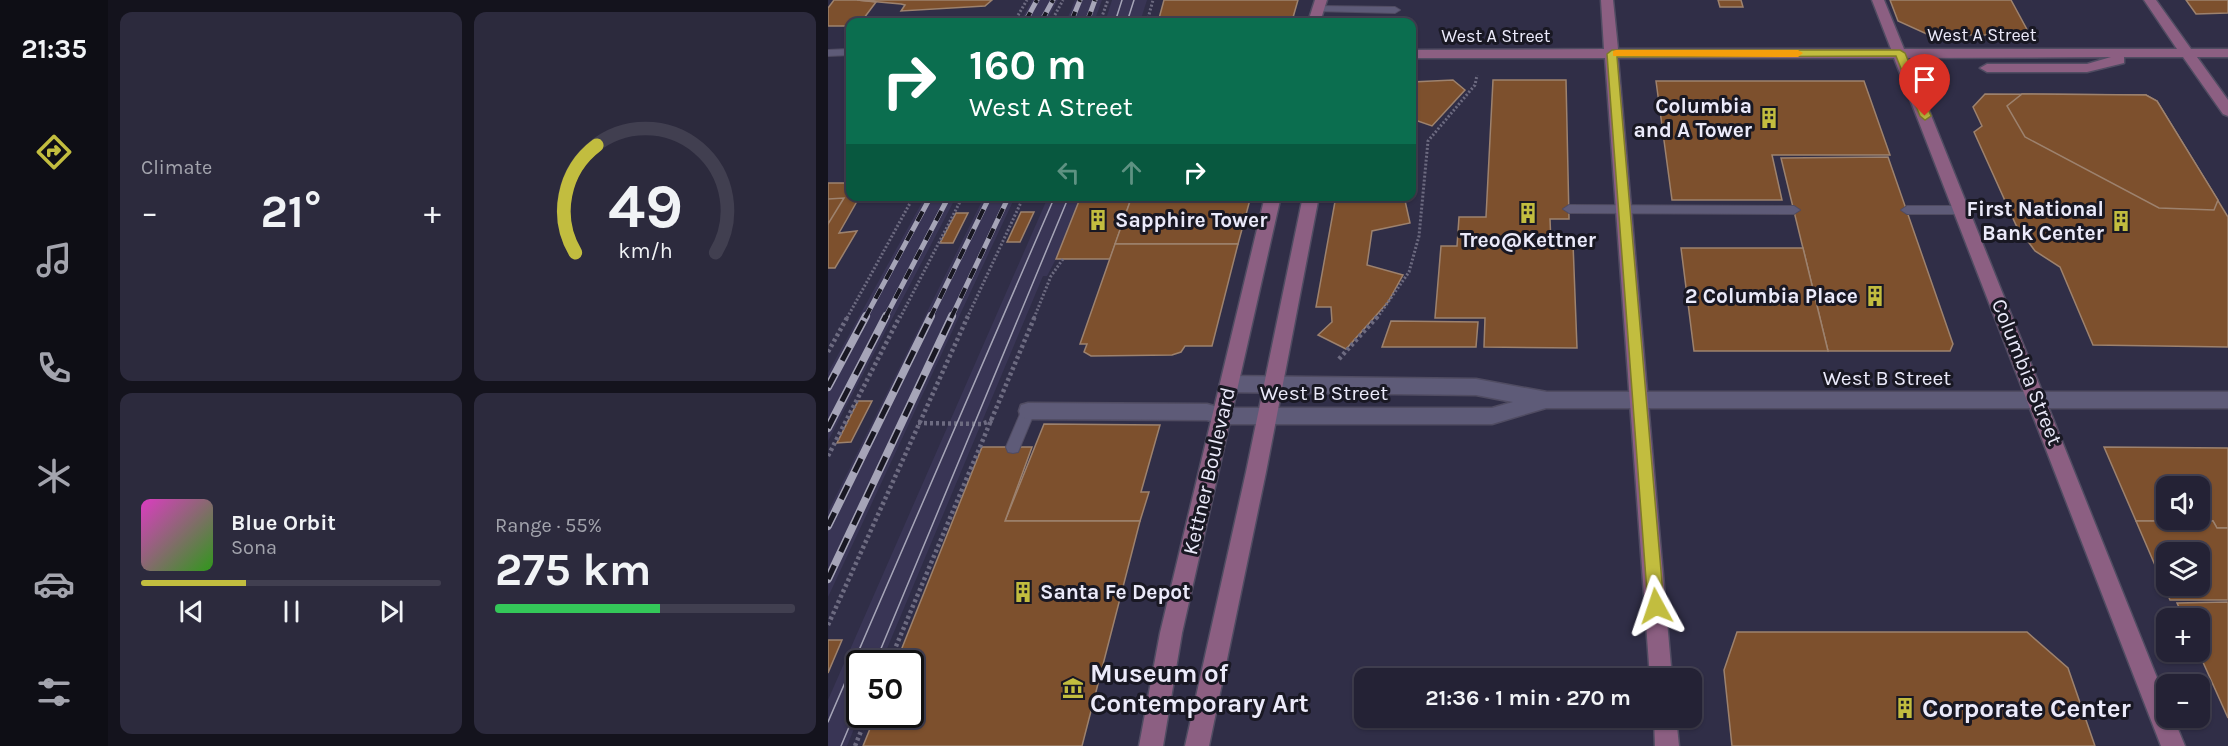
<!DOCTYPE html>
<meta charset="utf-8">
<style>
:root{--surface:#242235;--page:#2c2a3d;--text:#f1f3f6;--muted:#a3a4ad;--line:#413f50;--accent:#c2bd3f}
body{margin:0;font-family:Karla,sans-serif;background:var(--page);color:var(--text);height:100vh;display:flex;flex-direction:column;font-size:22px;white-space:nowrap}
*{box-sizing:border-box;margin:0}
p{font-size:20px;color:var(--muted)}
.icon{flex:none;width:33px;height:33px;fill:none;stroke:currentColor;stroke-width:2;stroke-linecap:round;stroke-linejoin:round}
.map{position:relative;flex:1;overflow:hidden}
.details{display:flex;flex-direction:column;gap:12px;padding:12px;background:#14131d;width:720px}
.details>*{flex:none}
.hud{position:absolute;left:18px;top:18px;width:570px;height:183px;border-radius:12px;box-shadow:0 2px 4px #0004,0 0 0 2px var(--line);background:#0b6e4f;color:#fff;overflow:hidden}
.controls{position:absolute;left:1328px;top:476px;display:grid;gap:12px}
.controls a{display:grid;place-items:center;width:54px;height:54px;border-radius:12px;background:var(--surface);box-shadow:0 2px 4px #0004,0 0 0 2px var(--line);font-size:30px}
.speed{position:absolute;left:18px;top:650px;display:flex;gap:12px;font-size:30px;font-weight:700;text-align:center}
.speed>*{display:grid;place-content:center;width:78px;height:78px;border-radius:50%;background:var(--surface);box-shadow:0 2px 4px #0004,0 0 0 2px var(--line);line-height:1}
.speed .limit{border:3px solid #111;border-radius:9px;background:#fff;color:#111}
.pin{position:absolute;display:grid;place-items:center;width:51px;height:51px;color:#fff;margin:-62px -26px;border-radius:50% 50% 50% 0;rotate:-45deg;box-shadow:0 0 6px #0007}
.pin .icon{rotate:45deg}
.me{position:absolute;width:66px;margin:-33px;rotate:355deg;stroke-linejoin:round;filter:drop-shadow(0 0 4px #0008)}
.turn{display:flex;align-items:center;gap:21px;height:126px;padding:0 24px;font-size:27px}
.turn .icon{width:78px;height:78px;stroke-width:2.5}
.turn b{display:block;font-size:42px;line-height:51px}
.lanes{display:flex;align-items:center;height:57px;padding:0 24px;background:#0003;justify-content:center;gap:30px;direction:ltr}
.lanes .off{opacity:.35}
.big{font-size:45px;font-weight:700;line-height:1.1}
.details .tile{flex:1;display:flex;flex-direction:column;justify-content:center;gap:9px;min-width:0;padding:0 21px;border-radius:12px;background:var(--page)}
.details .dial{align-items:center;gap:0}
.dial svg{height:156px;overflow:visible;fill:none;stroke:var(--line);stroke-width:7;stroke-linecap:round;text-anchor:middle}
.dial text{fill:var(--text);stroke:none}
.song{display:flex;align-items:center;gap:18px}
.cover{width:72px;height:72px;border-radius:9px;background:linear-gradient(135deg,hsl(310 70% 55%),hsl(110 70% 35%))}
.played{height:6px;border-radius:3px;background:linear-gradient(90deg,var(--accent) 35%,var(--line) 35%)}
.keys{display:flex;justify-content:space-around;direction:ltr}
.heat{display:flex;justify-content:space-between;align-items:center;font-size:33px;direction:ltr}
.charge{height:9px;border-radius:4px;background:linear-gradient(90deg,#34c759 55%,var(--line) 0)}
.details .tiles{flex:1;display:grid;gap:12px;grid-template-columns:repeat(2,1fr)}
.trip{position:absolute;left:526px;top:668px;width:348px;height:60px;border-radius:12px;background:var(--surface);box-shadow:0 2px 4px #0004,0 0 0 2px var(--line);font-weight:700;line-height:60px;text-align:center}
main{display:flex;flex:1;min-height:0}
.menu{display:flex;flex-direction:column;width:108px;justify-content:space-around;align-items:center;background:#0e0e15;color:var(--muted)}
.menu .icon{width:42px;height:42px}
.menu .selected{color:var(--accent)}
.menu b{font-size:27px;color:var(--text)}
.map>svg:first-child{display:block}
.built{fill:#393555}
.building{fill:#7d502d;stroke:#9d826e;stroke-width:1.5;fill-rule:evenodd}
.lines{fill:none;stroke-linecap:round;stroke-linejoin:round}
.service-casing{stroke:#504c62;stroke-width:2}
.minor-casing{stroke:#504c62;stroke-width:3}
.tertiary-casing{stroke:#504c62;stroke-width:3}
.secondary-casing{stroke:#504c62;stroke-width:3}
.path-far1{stroke:#6d6b81;stroke-width:3;stroke-dasharray:2 2;stroke-linecap:butt}
.path{stroke:#6d6b81;stroke-width:4.5;stroke-dasharray:3 3;stroke-linecap:butt}
.service{fill:#5e5b78;fill-rule:evenodd}
.minor{fill:#5e5b78;fill-rule:evenodd}
.tertiary{fill:#5e5b78;fill-rule:evenodd}
.secondary{fill:#8c5f82;fill-rule:evenodd}
.tram{stroke:#a6a5b8;stroke-width:1.5}
.rail-far1-casing{stroke:#a6a5b8;stroke-width:5}
.rail-casing{stroke:#a6a5b8;stroke-width:8}
.rail-far1{stroke:#191823;stroke-width:4;stroke-dasharray:11;stroke-linecap:butt}
.rail{stroke:#191823;stroke-width:5;stroke-dasharray:15;stroke-linecap:butt}
.route{fill:#c2bd3f;stroke:#7e7b29;stroke-width:1.5}
.slow{fill:#f59e0b}
.labels{text-anchor:middle;stroke-width:6;stroke-linejoin:round;paint-order:stroke}
.far-street-label{font-size:18px;fill:#ebeafa;stroke:#191823}
.poi-label{font-size:21px;font-weight:bold;fill:#ebeafa;stroke:#191823;text-anchor:end}
.street-label{font-size:21px;fill:#ebeafa;stroke:#191823}
.near-poi-label{font-size:26px;font-weight:bold;fill:#ebeafa;stroke:#191823;text-anchor:start}
</style>
<main>
<nav class="menu">
<b>21:35</b>
<svg class="icon selected" aria-label="directions" viewBox="0 0 24 24"><path d="M12 3l9 9-9 9-9-9zM9 14v-3h6M13 9l2 2-2 2"/></svg>
<svg class="icon" aria-label="music" viewBox="0 0 24 24"><path d="M9 18V5l10-2v13"/><circle cx="6" cy="18" r="3"/><circle cx="16" cy="16" r="3"/></svg>
<svg class="icon" aria-label="phone" viewBox="0 0 24 24"><path d="M5 4h4l2 5-3 2q2 4 5 5l2-3 5 2v4C11 20 4 13 5 4z"/></svg>
<svg class="icon" aria-label="climate" viewBox="0 0 24 24"><path d="M12 3v18M4 7l16 10M4 17L20 7"/></svg>
<svg class="icon" aria-label="car" viewBox="0 0 24 24"><path d="M5 17H2v-5l4-1 3-4h7l3 4 3 1v5h-3M9 17h6M6 11h13"/><circle cx="7" cy="17" r="2"/><circle cx="17" cy="17" r="2"/></svg>
<svg class="icon" aria-label="filters" viewBox="0 0 24 24"><path d="M4 7h16M4 17h16"/><circle cx="9" cy="7" r="2"/><circle cx="15" cy="17" r="2"/></svg>
</nav>
<section class="details">
<div class="tiles">
<div class="tile"><p>Climate</p>
<div class="heat"><a>−</a><b class="big">21°</b><a>+</a></div>
</div>
<div class="tile dial"><svg viewBox="0 0 100 80">
<path d="M14 69A42 42 0 1 1 86 69"/>
<path d="M14 69A42 42 0 0 1 25 14" stroke="#c2bd3f"/>
<text x="50" y="56" font-size="32" font-weight="700">49</text>
<text x="50" y="72" font-size="11">km/h</text>
</svg></div>
<div class="tile">
<div class="song"><i class="cover"></i><div><b>Blue Orbit</b><p>Sona</p></div></div>
<div class="played"></div>
<div class="keys"><svg class="icon" aria-label="previous" viewBox="0 0 24 24"><path d="M18 5L8 12l10 7zM5 5v14"/></svg><svg class="icon" aria-label="pause" viewBox="0 0 24 24"><path d="M8 5v14M16 5v14"/></svg><svg class="icon" aria-label="next" viewBox="0 0 24 24"><path d="M6 5l10 7-10 7zM19 5v14"/></svg></div>
</div>
<div class="tile"><p>Range · 55%</p><b class="big">275 km</b><div class="charge"></div></div>
</div>
</section>
<div class="map">
<svg width="1400" height="746" viewBox="0 0 1400 746">
<rect width="100%" height="100%" fill="#302e47"/>
<!-- built -->
<g class="built">
<polygon points="204,0 230,0 218,22 192,22"/>
<polygon points="247,0 274,0 266,22 238,22"/>
<polygon points="284,0 319,0 312,22 277,22"/>
<polygon points="97,197 128,197 0,441 0,373"/>
<polygon points="156,197 187,197 0,597 0,512"/>
<polygon points="220,197 253,197 228,259 219,276 215,276 53,663 32,663 32,714 19,746 0,746 0,700"/>
</g>
<!-- building -->
<g class="building">
<polygon points="6,0 29,0 48,2 33,22 22,22 22,26 0,26 0,8"/>
<polygon points="29,0 164,0 157,6 73,11 77,5 73,4"/>
<polygon points="336,0 470,0 464,21 330,22"/>
<polygon points="890,0 913,0 915,7 892,7"/>
<polygon points="1062,0 1183,0 1202,35 1101,35 1070,21"/>
<polygon points="1358,0 1400,0 1400,13 1368,14"/>
<polygon points="625,80 637,90 604,126 584,119 587,109 584,109 584,82"/>
<polygon points="665,80 738,80 741,219 722,219 723,243 745,243 749,348 656,347 657,318 607,318 613,246 629,246 631,217 658,217"/>
<polygon points="828,81 1036,81 1062,155 944,155 954,200 844,200"/>
<polygon points="1157,94 1318,95 1329,101 1400,217 1400,347 1265,345 1232,267 1207,251 1188,225 1146,132 1154,126 1145,107"/>
<polygon points="1194,94 1318,95 1329,101 1390,200 1386,210 1331,208 1197,137 1179,106"/>
<polygon points="1060,157 1125,344 1122,351 1000,351 953,158"/>
<polygon points="0,183 22,183 22,196 32,196 11,233 29,231 7,268 0,268"/>
<polygon points="253,196 304,196 282,259 228,259"/>
<polygon points="304,196 423,196 410,244 287,244"/>
<polygon points="508,196 576,196 582,223 544,231 539,265 575,275 560,302 518,349 490,335 504,322 503,307 488,307"/>
<polygon points="16,198 0,224 0,199"/>
<polygon points="193,212 206,212 192,242 179,242"/>
<polygon points="128,213 140,213 125,243 112,243"/>
<polygon points="287,244 410,244 384,346 357,346 353,352 344,355 263,356 256,352 259,344 252,344"/>
<polygon points="853,248 975,248 1000,351 866,351"/>
<polygon points="563,321 650,322 648,347 554,347"/>
<polygon points="30,401 44,401 23,442 9,443"/>
<polygon points="216,424 332,425 313,492 321,492 312,521 177,521"/>
<polygon points="154,447 204,447 177,521 312,521 254,746 35,746 48,714 82,714 82,663 68,663"/>
<path d="M1276,447L1400,448V528H1389L1385,521H1308ZM1338,486H1371V519H1338Z"/>
<path d="M1308,521H1385L1389,528H1400V600H1342ZM1338,552H1371V585H1338Z"/>
<polygon points="1400,602 1400,718 1370,651 1371,618 1356,618 1349,603"/>
<polygon points="909,632 1199,632 1240,668 1267,746 904,746 896,670"/>
<polygon points="0,640 14,640 0,673"/>
</g>
<g class="lines">
<defs>
<g id="service">
<polygon points="490,6 567,7 572,10 567,13 487,11 487,7"/>
<polygon points="22,49 22,55 0,56 0,50"/>
<polygon points="741,205 966,206 972,210 966,214 741,213 735,209"/>
<polygon points="1079,206 1134,206 1140,210 1134,214 1079,214 1073,210"/>
<polygon points="200,405 205,407 207,411 190,452 185,453 180,452 178,447 195,407"/>
</g>
<polygon id="minor" points="200,403 379,404 401,410 403,416 401,422 394,424 379,420 200,419 193,417 191,411 193,405"/>
<polygon id="tertiary" points="401,376 648,379 719,392 1400,392 1400,408 718,408 664,424 394,424 387,422 385,416 387,410 394,408 664,408 685,402 648,395 401,392 395,390 392,384 395,378"/>
<g id="secondary">
<polygon points="487,0 499,0 492,22 480,22"/>
<polygon points="773,0 785,0 790,49 1063,49 1044,0 1056,0 1076,49 1349,49 1316,0 1328,0 1363,49 1400,49 1400,57 1369,57 1400,100 1400,116 1395,114 1355,57 1296,57 1296,63 1259,72 1159,72 1152,68 1159,64 1259,64 1283,57 1080,58 1338,700 1338,717 1345,717 1357,746 1333,746 1066,58 790,58 844,678 822,678 777,58 584,58 584,50 776,49"/>
<polygon points="437,196 453,196 354,633 335,746 311,746 332,633"/>
<polygon points="475,196 491,196 438,472 381,746 357,746 418,472"/>
<polygon points="826,717 848,717 851,746 827,746"/>
</g>
</defs>
<!-- service casing -->
<use href="#service" class="service-casing"/>
<!-- minor casing -->
<use href="#minor" class="minor-casing"/>
<!-- tertiary casing -->
<use href="#tertiary" class="tertiary-casing"/>
<!-- secondary casing -->
<use href="#secondary" class="secondary-casing"/>
<!-- path-far1 -->
<g class="path-far1">
<polyline points="186,22 199,0"/>
<polyline points="223,22 235,0"/>
<polyline points="272,22 280,0"/>
<polyline points="319,22 325,0"/>
<polyline points="19,318 86,196"/>
<polyline points="72,318 135,196"/>
<polyline points="139,318 196,196"/>
<polyline points="206,318 223,276 235,259"/>
<polyline points="549,318 581,272 591,236 600,141 647,85 649,75"/>
</g>
<!-- path -->
<g class="path">
<polyline points="0,352 20,316"/>
<polyline points="511,359 550,316"/>
<polyline points="90,423 153,424 166,420"/>
<polyline points="0,456 72,316"/>
<polyline points="0,625 140,316"/>
<polyline points="61,663 207,316"/>
<polyline points="27,746 40,714"/>
</g>
<!-- service -->
<use href="#service" class="service"/>
<!-- minor -->
<use href="#minor" class="minor"/>
<!-- tertiary -->
<use href="#tertiary" class="tertiary"/>
<!-- secondary -->
<use href="#secondary" class="secondary"/>
<!-- tram -->
<g class="tram">
<polyline points="287,22 294,0"/>
<polyline points="299,22 306,0"/>
<polyline points="47,663 241,196"/>
<polyline points="0,722 227,196"/>
<polyline points="13,746 32,701"/>
</g>
<defs>
<g id="rail-far1">
<polyline points="197,22 209,0"/>
<polyline points="213,22 225,0"/>
<polyline points="243,22 252,0"/>
<polyline points="259,22 267,0"/>
<polyline points="37,318 103,196"/>
<polyline points="57,318 121,196"/>
<polyline points="102,318 162,196"/>
<polyline points="123,318 181,196"/>
</g>
<g id="rail">
<polyline points="0,387 38,316"/>
<polyline points="0,428 58,316"/>
<polyline points="0,526 103,316"/>
<polyline points="0,579 124,316"/>
</g>
</defs>
<!-- rail-far1 casing -->
<use href="#rail-far1" class="rail-far1-casing"/>
<!-- rail casing -->
<use href="#rail" class="rail-casing"/>
<!-- rail-far1 -->
<use href="#rail-far1" class="rail-far1"/>
<!-- rail -->
<use href="#rail" class="rail"/>
</g>
<!-- route -->
<polygon class="route" points="784,50 1072,50 1077,53 1103,116 1097,120 1092,116 1068,56 789,57 836,606 833,612 828,615 822,612 820,606 779,54"/>
<!-- slow -->
<polygon class="slow" points="788,50 970,50 975,53 970,57 785,56 785,51"/>
<!-- icons -->
<defs>
<symbol id="building-bare" viewBox="-9 -9 18 18"><path d="M-4-6H4V6H1V3H-1V6H-4ZM-2.5-4.3h1.7v1.8h-1.7ZM.8-4.3h1.7v1.8H.8ZM-2.5-1h1.7V.8h-1.7ZM.8-1h1.7V.8H.8Z" fill="#c2bd3f" stroke="#191823" stroke-width="2.5" paint-order="stroke"/></symbol>
<symbol id="museum-bare" viewBox="-9 -9 18 18"><path d="M0-6L6-3V-2H-6V-3ZM-5-1h2V3h-2ZM-1-1h2V3h-2ZM3-1h2V3H3ZM-6 4H6V6H-6Z" fill="#c2bd3f" stroke="#191823" stroke-width="2.5" paint-order="stroke"/></symbol>
</defs>
<g fill-rule="evenodd">
<use href="#building-bare" x="926" y="103" width="30" height="30"/>
<use href="#building-bare" x="685" y="198" width="30" height="30"/>
<use href="#building-bare" x="255" y="205" width="30" height="30"/>
<use href="#building-bare" x="1278" y="206" width="30" height="30"/>
<use href="#building-bare" x="1032" y="281" width="30" height="30"/>
<use href="#building-bare" x="180" y="577" width="30" height="30"/>
<use href="#museum-bare" x="230" y="673" width="30" height="30"/>
<use href="#building-bare" x="1062" y="693" width="30" height="30"/>
</g>
<g class="labels">
<!-- far-street labels -->
<g class="far-street-label">
<text x="1154" y="41">West A Street</text>
<text x="668" y="42">West A Street</text>
</g>
<!-- poi labels -->
<g class="poi-label">
<text x="924" y="113">Columbia<tspan x="924" dy="24">and A Tower</tspan></text>
<text x="1276" y="216">First National<tspan x="1276" dy="24">Bank Center</tspan></text>
<text x="287" y="227" text-anchor="start">Sapphire Tower</text>
<text x="700" y="247" text-anchor="middle">Treo@Kettner</text>
<text x="1030" y="303">2 Columbia Place</text>
<text x="212" y="599" text-anchor="start">Santa Fe Depot</text>
</g>
<!-- street labels -->
<g class="street-label">
<text transform="translate(1199 372) rotate(68)" y="7">Columbia Street</text>
<text x="1059" y="385">West B Street</text>
<text x="496" y="400">West B Street</text>
<text transform="translate(381 471) rotate(-77)" y="7">Kettner Boulevard</text>
</g>
<!-- near-poi labels -->
<g class="near-poi-label">
<text x="262" y="682">Museum of<tspan x="262" dy="30">Contemporary Art</tspan></text>
<text x="1094" y="717">Corporate Center</text>
</g>
</g>
</svg>
<div class="controls">
<a><svg class="icon" aria-label="sound" viewBox="0 0 24 24"><path d="M4 9h4l5-4v14l-5-4H4zM17 9q2 3 0 6"/></svg></a>
<a><svg class="icon" aria-label="layers" viewBox="0 0 24 24"><path d="M12 4l9 5-9 5-9-5zM3 14l9 5 9-5"/></svg></a>
<a>+</a>
<a>−</a>
</div>
<div class="speed"><div class="limit">50</div></div>
<div class="pin" style="left:1097px;top:116px;background:#d93025"><svg class="icon" aria-label="arrive" viewBox="0 0 24 24"><path d="M6 21V4h12l-3 4 3 4H6"/></svg></div>
<svg class="me" style="left:828px;top:606px" viewBox="-20 -20 40 40"><path d="M0-17L14 15 0 8-14 15z" fill="#c2bd3f" stroke="#fff" stroke-width="4"/></svg>
<div class="trip">21:36 · 1 min · 270 m</div>
<div class="hud">
<div class="turn"><svg class="icon" aria-label="right" viewBox="0 0 24 24"><path d="M7 20v-9h11M14 6l5 5-5 5"/></svg><div><b>160 m</b>West A Street</div></div>
<div class="lanes"><svg class="icon off" aria-label="left" viewBox="0 0 24 24"><path d="M17 20v-9H6M10 6l-5 5 5 5"/></svg><svg class="icon off" aria-label="ahead" viewBox="0 0 24 24"><path d="M12 20V5M6 11l6-6 6 6"/></svg><svg class="icon" aria-label="right" viewBox="0 0 24 24"><path d="M7 20v-9h11M14 6l5 5-5 5"/></svg></div>
</div>
</div>
</main>
